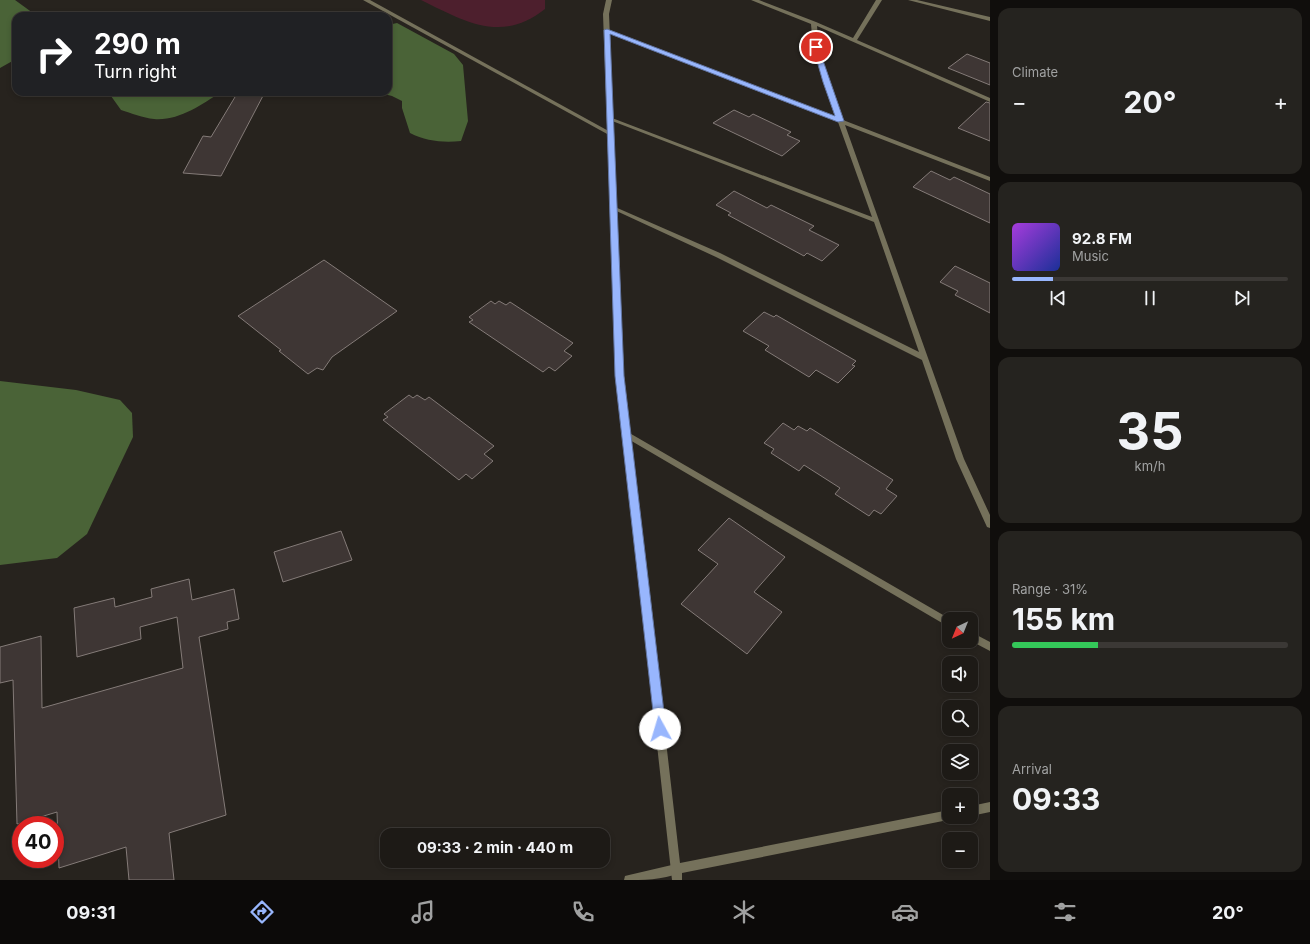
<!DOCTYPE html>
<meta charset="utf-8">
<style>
:root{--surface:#1d1a16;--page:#25231f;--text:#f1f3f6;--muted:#a0a1a1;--line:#3b3835;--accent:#98b6fd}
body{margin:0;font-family:Inter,sans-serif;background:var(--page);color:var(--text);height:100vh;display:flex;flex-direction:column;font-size:15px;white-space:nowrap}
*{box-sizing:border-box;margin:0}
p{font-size:13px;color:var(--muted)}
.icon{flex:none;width:22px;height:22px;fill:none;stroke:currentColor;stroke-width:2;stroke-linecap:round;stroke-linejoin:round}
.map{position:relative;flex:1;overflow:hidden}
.drawer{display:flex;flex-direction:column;gap:8px;padding:8px;background:#100e0c;width:320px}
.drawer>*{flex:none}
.banner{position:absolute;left:12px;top:12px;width:380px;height:84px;border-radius:12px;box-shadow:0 2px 6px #0003,0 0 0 1px var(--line);background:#202124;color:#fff;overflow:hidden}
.needle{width:26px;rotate:223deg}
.fabs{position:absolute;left:942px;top:612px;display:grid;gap:8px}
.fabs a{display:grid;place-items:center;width:36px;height:36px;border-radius:8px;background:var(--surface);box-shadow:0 2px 6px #0003,0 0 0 1px var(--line);font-size:20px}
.speed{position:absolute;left:12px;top:816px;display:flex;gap:8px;font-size:20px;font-weight:700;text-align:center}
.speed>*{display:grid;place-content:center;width:52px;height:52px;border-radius:50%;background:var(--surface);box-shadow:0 2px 6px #0003,0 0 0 1px var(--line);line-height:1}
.speed .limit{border:6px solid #d22;background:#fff;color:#111}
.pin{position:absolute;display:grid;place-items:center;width:34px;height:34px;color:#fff;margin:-17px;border:2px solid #fff;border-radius:50%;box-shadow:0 1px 4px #0007}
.me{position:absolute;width:44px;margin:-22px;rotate:354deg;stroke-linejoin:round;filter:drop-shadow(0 0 3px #0008)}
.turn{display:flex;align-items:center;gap:14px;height:84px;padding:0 16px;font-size:18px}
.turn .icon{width:52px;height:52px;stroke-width:2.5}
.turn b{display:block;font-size:28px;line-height:34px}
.big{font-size:30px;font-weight:700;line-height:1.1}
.drawer .tile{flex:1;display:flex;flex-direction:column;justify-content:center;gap:6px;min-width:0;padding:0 14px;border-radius:12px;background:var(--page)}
.drawer .dial{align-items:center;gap:0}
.dial b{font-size:52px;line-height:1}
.song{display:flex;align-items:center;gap:12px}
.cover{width:48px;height:48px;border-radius:6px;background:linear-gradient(135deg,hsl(280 70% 55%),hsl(230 70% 35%))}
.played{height:4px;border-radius:2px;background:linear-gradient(90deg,var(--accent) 15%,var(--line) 15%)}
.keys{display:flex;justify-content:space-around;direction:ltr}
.heat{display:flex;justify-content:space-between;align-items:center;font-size:22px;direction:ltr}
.charge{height:6px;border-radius:3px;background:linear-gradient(90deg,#34c759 31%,var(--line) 0)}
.trip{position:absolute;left:380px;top:828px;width:230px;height:40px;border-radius:12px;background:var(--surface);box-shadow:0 2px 6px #0003,0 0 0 1px var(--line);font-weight:700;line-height:40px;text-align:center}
.tab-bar{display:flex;height:64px;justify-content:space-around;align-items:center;background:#0c0a09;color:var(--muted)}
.tab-bar .icon{width:28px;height:28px}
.tab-bar .selected{color:var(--accent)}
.tab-bar b{font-size:18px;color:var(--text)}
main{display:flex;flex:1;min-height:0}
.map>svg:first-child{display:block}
.green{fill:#4d1f2d}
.water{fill:#4a6337}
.building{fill:#3e3634;stroke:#847b78}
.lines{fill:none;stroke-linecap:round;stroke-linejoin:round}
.service{fill:#75715b;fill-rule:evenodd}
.tertiary{fill:#75715b;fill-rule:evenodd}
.route{fill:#98b6fd;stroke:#6376a4}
</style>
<main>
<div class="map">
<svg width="990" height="880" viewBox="0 0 990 880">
<rect width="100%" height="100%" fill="#27231e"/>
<!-- green -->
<path class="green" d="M421,0H545V9C501,44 464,21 421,0Z"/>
<!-- water -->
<g class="water">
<polygon points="0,0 15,0 37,16 16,16 16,59 0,68"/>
<path d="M397,23L454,54L463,65L468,121L461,141C443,143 426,141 410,133L402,108V101L392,96L376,92H388V25Z"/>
<path d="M111,92H221C201,105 179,121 154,119C143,118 131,113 121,110L111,96Z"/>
<polygon points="0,381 76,390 120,400 132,413 133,437 87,534 57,558 0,565"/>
</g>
<!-- building -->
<g class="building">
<polygon points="967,54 990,63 990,85 948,68"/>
<polygon points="238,92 265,92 221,176 183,173 203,136 211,137"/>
<polygon points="986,102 990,103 990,141 958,128"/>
<polygon points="734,110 749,117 753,114 791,132 787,135 800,141 782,156 713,123"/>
<polygon points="931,171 950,180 954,177 990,194 990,223 913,187"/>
<polygon points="734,191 767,208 771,205 814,226 809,230 839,245 822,261 807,253 804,256 728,215 731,213 716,205"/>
<polygon points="324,260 397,311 332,357 323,370 317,368 308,374 279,351 281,350 238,316"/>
<polygon points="955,266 990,283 990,313 955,295 958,291 940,282"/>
<polygon points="491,301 495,304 499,301 506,305 510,302 573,343 564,351 572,356 555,371 549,367 543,372 469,322 473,320 469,317"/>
<polygon points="764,312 774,317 776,315 856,361 852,365 855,366 838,383 816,370 809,377 765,350 769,346 743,331"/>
<polygon points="409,395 413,398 417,395 425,400 429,397 494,446 484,454 493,461 472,479 466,474 459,480 383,420 388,417 384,414"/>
<polygon points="783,423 794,430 798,426 807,431 810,428 893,480 886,489 897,496 881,514 874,510 869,516 835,494 840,488 804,465 799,471 771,453 774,449 764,443"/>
<polygon points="729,518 785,557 754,592 782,612 747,654 681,604 718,564 698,550"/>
<polygon points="341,531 352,560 283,582 274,552"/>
<polygon points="189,579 192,600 234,589 239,619 227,622 228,629 199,637 226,815 169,833 174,880 129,880 126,847 59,868 57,812 17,824 13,680 0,683 0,647 41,636 42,708 183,668 177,617 140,627 141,639 77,657 74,608 114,598 115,607 152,597 151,589"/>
</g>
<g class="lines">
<!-- service -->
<g class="service">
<polygon points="363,0 370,0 614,134 611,136 609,135"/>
<polygon points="751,0 759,0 816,22 853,38 876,0 882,0 857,40 990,98 990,102 988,101 817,26 819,47 829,81 843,120 990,177 990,181 845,125 964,459 990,515 990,528 987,527 956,459 922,360 716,257 610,208 611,207 615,207 720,253 919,352 874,222 607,119 610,117 612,118 872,217 838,122 604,31 609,30 837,118 823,81 813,47 811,24"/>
<polygon points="908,0 917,0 990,17 990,21"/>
<polygon points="319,92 325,92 321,95 319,94"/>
<polygon points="626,431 950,619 949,619 949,627 623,436 622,434 623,432"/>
<polygon points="971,632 990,642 990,651 971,641"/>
<path d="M676,864L680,865L681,869L680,873C662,880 643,880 624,880L625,876L629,875Z"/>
</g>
<!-- tertiary -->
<g class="tertiary">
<polygon points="606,0 612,0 609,14 624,376 680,863 949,810 949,817 953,817 953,819 682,873 682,880 672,880 616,376 603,14"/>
<polygon points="990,802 990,812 971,816 971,806"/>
</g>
</g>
<!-- route -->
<polygon class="route" points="607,29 835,116 823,82 813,47 818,46 844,121 838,122 610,34 624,376 666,729 664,733 660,735 656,733 655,729 615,376 604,30"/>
</svg>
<div class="fabs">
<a><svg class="needle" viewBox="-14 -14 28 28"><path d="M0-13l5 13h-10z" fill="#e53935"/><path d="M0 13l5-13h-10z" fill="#a0a1a1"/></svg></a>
<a><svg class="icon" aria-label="sound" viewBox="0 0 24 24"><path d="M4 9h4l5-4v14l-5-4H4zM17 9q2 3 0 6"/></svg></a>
<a><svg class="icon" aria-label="search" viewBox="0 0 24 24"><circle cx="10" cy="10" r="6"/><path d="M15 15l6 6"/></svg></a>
<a><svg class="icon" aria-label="layers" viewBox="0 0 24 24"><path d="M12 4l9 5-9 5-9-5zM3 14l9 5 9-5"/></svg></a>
<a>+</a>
<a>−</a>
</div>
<div class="speed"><div class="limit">40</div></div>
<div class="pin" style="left:816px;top:47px;background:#d93025"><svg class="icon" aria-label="arrive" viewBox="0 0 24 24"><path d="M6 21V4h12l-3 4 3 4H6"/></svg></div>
<svg class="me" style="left:660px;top:729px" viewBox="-20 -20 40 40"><circle r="19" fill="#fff"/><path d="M0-13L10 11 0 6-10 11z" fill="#98b6fd"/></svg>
<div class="trip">09:33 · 2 min · 440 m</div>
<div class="banner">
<div class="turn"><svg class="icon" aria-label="right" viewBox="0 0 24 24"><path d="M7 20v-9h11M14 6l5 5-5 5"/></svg><div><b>290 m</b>Turn right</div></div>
</div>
</div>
<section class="drawer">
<div class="tile"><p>Climate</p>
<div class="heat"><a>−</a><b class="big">20°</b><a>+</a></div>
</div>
<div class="tile">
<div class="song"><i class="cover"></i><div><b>92.8 FM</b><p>Music</p></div></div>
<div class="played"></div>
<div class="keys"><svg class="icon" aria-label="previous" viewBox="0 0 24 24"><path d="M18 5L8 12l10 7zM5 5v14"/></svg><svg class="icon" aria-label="pause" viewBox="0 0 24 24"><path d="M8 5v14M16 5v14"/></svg><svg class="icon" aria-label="next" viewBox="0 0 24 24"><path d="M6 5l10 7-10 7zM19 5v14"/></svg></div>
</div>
<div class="tile dial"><b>35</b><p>km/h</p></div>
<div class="tile"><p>Range · 31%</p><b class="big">155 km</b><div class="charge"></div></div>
<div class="tile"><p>Arrival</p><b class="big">09:33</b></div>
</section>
</main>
<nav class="tab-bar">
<b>09:31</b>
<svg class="icon selected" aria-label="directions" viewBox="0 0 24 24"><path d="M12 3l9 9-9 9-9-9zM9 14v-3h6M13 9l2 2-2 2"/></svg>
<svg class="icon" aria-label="music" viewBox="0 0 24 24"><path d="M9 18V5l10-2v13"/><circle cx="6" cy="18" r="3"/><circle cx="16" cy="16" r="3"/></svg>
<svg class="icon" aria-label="phone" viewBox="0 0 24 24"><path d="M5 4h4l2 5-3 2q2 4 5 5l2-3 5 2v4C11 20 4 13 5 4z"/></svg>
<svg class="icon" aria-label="climate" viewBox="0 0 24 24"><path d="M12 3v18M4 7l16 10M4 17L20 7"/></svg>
<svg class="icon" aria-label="car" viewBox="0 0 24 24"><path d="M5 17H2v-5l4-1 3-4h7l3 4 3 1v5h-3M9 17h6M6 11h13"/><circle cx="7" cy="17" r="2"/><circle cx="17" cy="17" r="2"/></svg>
<svg class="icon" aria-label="filters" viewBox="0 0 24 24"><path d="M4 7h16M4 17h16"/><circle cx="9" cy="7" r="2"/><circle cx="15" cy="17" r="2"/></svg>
<b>20°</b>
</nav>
